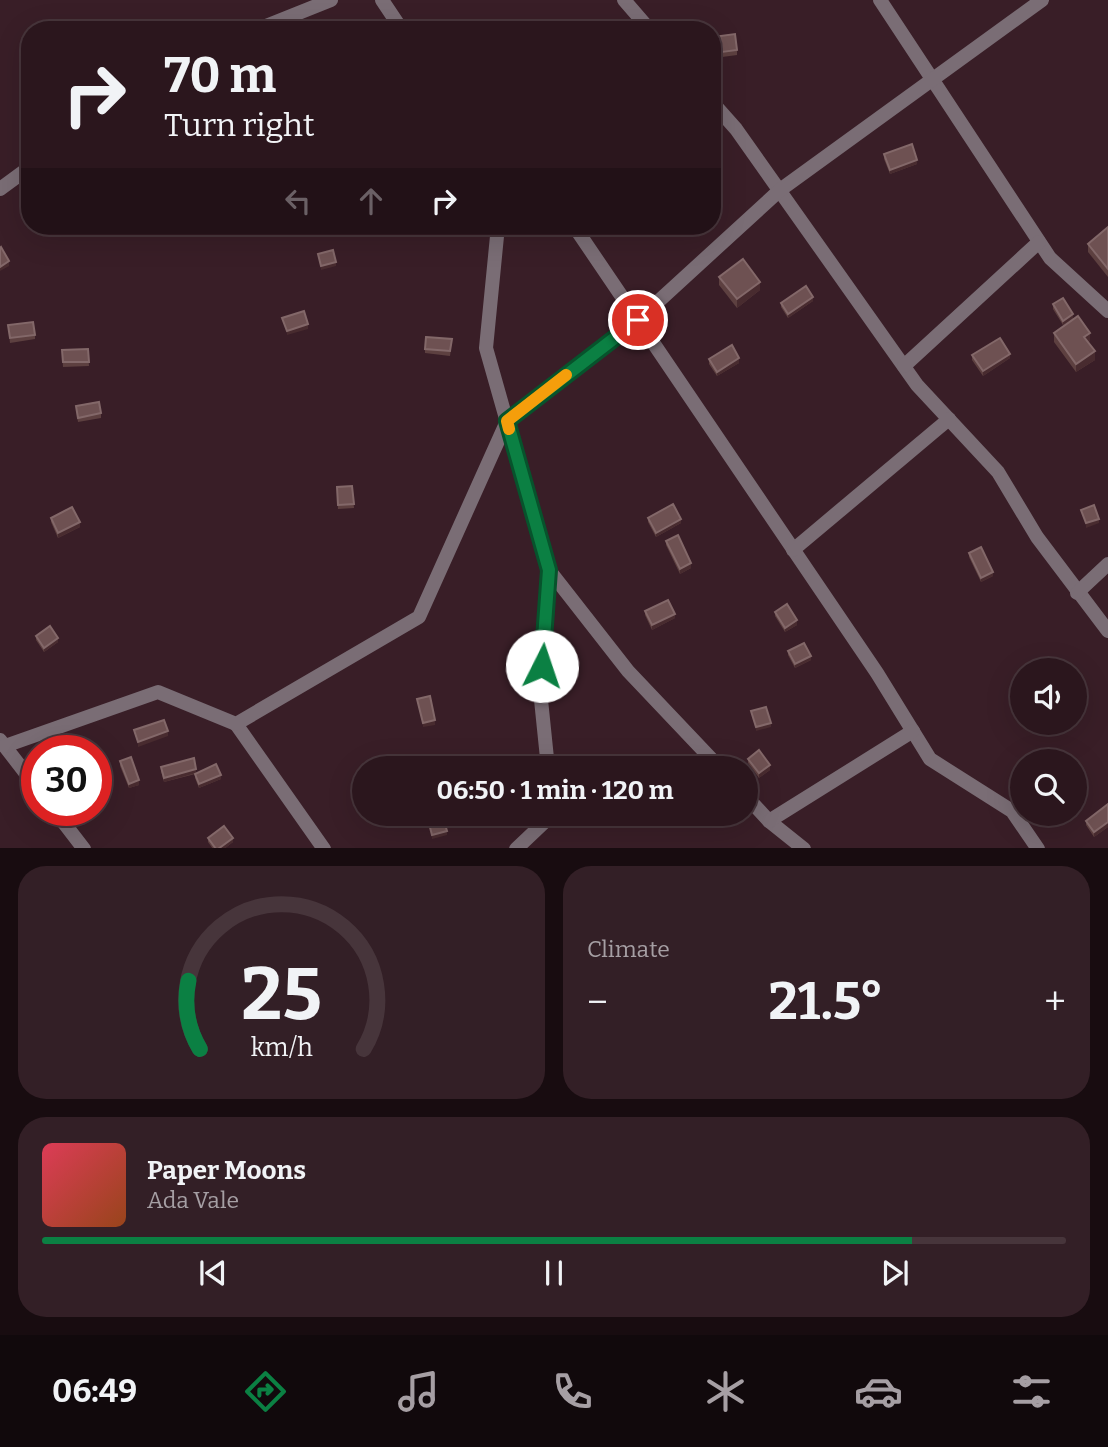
<!DOCTYPE html>
<meta charset="utf-8">
<style>
:root{--surface:#2b161d;--page:#331f26;--text:#f1f3f6;--muted:#a69fa4;--line:#47353b;--accent:#0b8043}
body{margin:0;font-family:Bitter,serif;background:var(--page);color:var(--text);height:100vh;display:flex;flex-direction:column;font-size:26px;white-space:nowrap}
*{box-sizing:border-box;margin:0}
p{font-size:23px;color:var(--muted)}
.icon{flex:none;width:38px;height:38px;fill:none;stroke:currentColor;stroke-width:2;stroke-linecap:round;stroke-linejoin:round}
.map{position:relative;height:848px;overflow:hidden}
.side{display:flex;flex-direction:column;gap:18px;padding:18px;background:#180c10;flex:1}
.side>*{flex:none}
.banner{position:absolute;left:21px;top:21px;width:700px;height:214px;border-radius:28px;box-shadow:0 7px 28px #0002,0 0 0 2px var(--line);background:#2b161d;color:var(--text);overflow:hidden}
.fabs{position:absolute;left:1010px;top:658px;display:grid;gap:14px}
.fabs a{display:grid;place-items:center;width:77px;height:77px;border-radius:50%;background:var(--surface);box-shadow:0 7px 28px #0002,0 0 0 2px var(--line);font-size:35px}
.speed{position:absolute;left:21px;top:735px;display:flex;gap:14px;font-size:35px;font-weight:700;text-align:center}
.speed>*{display:grid;place-content:center;width:91px;height:91px;border-radius:50%;background:var(--surface);box-shadow:0 7px 28px #0002,0 0 0 2px var(--line);line-height:1}
.speed .limit{border:10px solid #d22;background:#fff;color:#111}
.pin{position:absolute;display:grid;place-items:center;width:60px;height:60px;color:#fff;margin:-30px;border:4px solid #fff;border-radius:50%;box-shadow:0 2px 7px #0007}
.me{position:absolute;width:77px;margin:-38px;rotate:4deg;stroke-linejoin:round;filter:drop-shadow(0 0 5px #0008)}
.turn{display:flex;align-items:center;gap:24px;height:147px;padding:0 28px;font-size:32px}
.turn .icon{width:91px;height:91px;stroke-width:2.5}
.turn b{display:block;font-size:49px;line-height:60px}
.lanes{display:flex;align-items:center;height:66px;padding:0 28px;background:#0003;justify-content:center;gap:35px;direction:ltr}
.lanes .off{opacity:.35}
.big{font-size:52px;font-weight:700;line-height:1.1}
.side .tile{flex:1;display:flex;flex-direction:column;justify-content:center;gap:10px;min-width:0;padding:0 24px;border-radius:28px;background:var(--page)}
.side .dial{align-items:center;gap:0}
.dial svg{height:182px;overflow:visible;fill:none;stroke:var(--line);stroke-width:7;stroke-linecap:round;text-anchor:middle}
.dial text{fill:var(--text);stroke:none}
.song{display:flex;align-items:center;gap:21px}
.cover{width:84px;height:84px;border-radius:10px;background:linear-gradient(135deg,hsl(350 70% 55%),hsl(20 70% 35%))}
.played{height:7px;border-radius:4px;background:linear-gradient(90deg,var(--accent) 85%,var(--line) 85%)}
.keys{display:flex;justify-content:space-around;direction:ltr}
.heat{display:flex;justify-content:space-between;align-items:center;font-size:38px;direction:ltr}
.side .tiles{flex:1;display:grid;gap:18px;grid-template-columns:1fr 1fr}
.tile:last-child{grid-column:span 2}
.trip{position:absolute;left:352px;top:756px;width:406px;height:70px;border-radius:35px;background:var(--surface);box-shadow:0 7px 28px #0002,0 0 0 2px var(--line);font-weight:700;line-height:70px;text-align:center}
.dock{display:flex;height:112px;justify-content:space-around;align-items:center;background:#11090c;color:var(--muted)}
.dock .icon{width:49px;height:49px}
.dock .active{color:var(--accent)}
.dock b{font-size:32px;color:var(--text)}
.map>svg:first-child{display:block}
.lines{fill:none;stroke-linecap:round;stroke-linejoin:round}
.street{stroke:#7a6d75;stroke-width:14}
.wall{fill:#5d4040}
.shaded-wall{fill:#482b2f}
.building{fill:#6e5152;stroke:#836869;stroke-width:2}
.route-casing{stroke:#07532c;stroke-width:18}
.route{stroke:#0b8043;stroke-width:12}
.slow{stroke:#f59e0b;stroke-width:12}
</style>
<div class="map">
<svg width="1108" height="849" viewBox="0 0 1108 849">
<rect width="100%" height="100%" fill="#391e27"/>
<g class="lines">
<!-- street -->
<g class="street">
<polyline points="382,0 402,30"/>
<polyline points="624,0 650,30"/>
<polyline points="880,0 1050,258 1108,311"/>
<polyline points="256,30 331,0"/>
<polyline points="712,102 736,129 917,385 998,472 1037,537 1108,631"/>
<polyline points="0,189 30,167"/>
<polyline points="498,226 486,348 549,570 540,690 548,768"/>
<polyline points="574,226 877,673 930,759 1012,811 1038,849"/>
<polyline points="904,366 1039,242"/>
<polyline points="793,550 949,419"/>
<polyline points="549,570 628,671 720,768"/>
<polyline points="1077,593 1108,564"/>
<polyline points="236,724 324,849"/>
<polyline points="0,740 37,788"/>
<polyline points="5,746 158,692 236,724 419,617 507,421 638,320 780,190 1042,0"/>
<polyline points="746,796 769,821 804,849"/>
<polyline points="54,810 84,849"/>
<polyline points="769,821 913,731"/>
<polyline points="516,849 553,814"/>
</g>
</g>
<!-- wall -->
<g class="wall">
<polygon points="720,36 737,50 737,55 722,57"/>
<polygon points="884,154 917,164 890,174 884,159"/>
<polygon points="1108,227 1108,277 1088,252 1088,244"/>
<polygon points="719,277 760,290 737,308 719,285"/>
<polygon points="813,301 788,318 781,307 781,303"/>
<polygon points="1053,304 1073,318 1063,325 1053,309"/>
<polygon points="8,325 35,335 35,339 10,343"/>
<polygon points="1054,333 1090,341 1088,342 1095,360 1076,372 1054,342"/>
<polygon points="452,339 450,356 425,353 425,349"/>
<polygon points="88,349 89,366 63,367 62,350"/>
<polygon points="972,355 1010,358 983,376 972,360"/>
<polygon points="709,359 739,363 717,376 709,364"/>
<polygon points="76,406 101,413 101,418 78,422"/>
<polygon points="352,486 354,508 338,509 337,487"/>
<polygon points="51,518 80,527 58,538 51,522"/>
<polygon points="648,518 681,523 656,537 648,522"/>
<polygon points="666,541 691,568 680,574 666,545"/>
<polygon points="969,553 993,576 981,582 969,557"/>
<polygon points="645,611 675,618 652,630 645,615"/>
<polygon points="775,612 797,625 785,632 775,616"/>
<polygon points="36,636 58,642 44,652 36,640"/>
<polygon points="788,651 811,660 795,668 788,655"/>
<polygon points="748,759 770,770 759,778 748,763"/>
<polygon points="120,761 139,785 129,788 120,766"/>
<polygon points="161,767 196,773 221,779 199,788 195,778 195,774 164,782 161,771"/>
<polygon points="1108,804 1108,827 1094,837 1086,825 1086,821"/>
<polygon points="208,838 233,842 224,849 213,849 208,842"/>
</g>
<!-- shaded-wall -->
<g class="shaded-wall">
<polygon points="917,160 917,164 890,174 890,170"/>
<polygon points="9,261 9,266 0,271 0,267"/>
<polygon points="336,262 336,266 321,270 321,266"/>
<polygon points="760,282 760,290 737,308 737,299"/>
<polygon points="813,297 813,301 788,318 788,314"/>
<polygon points="1073,314 1073,318 1063,325 1063,321"/>
<polygon points="308,324 308,329 287,335 287,331"/>
<polygon points="1090,333 1090,341 1084,345 1084,337"/>
<polygon points="1095,351 1095,360 1076,372 1076,364"/>
<polygon points="1010,354 1010,358 983,376 983,371"/>
<polygon points="739,358 739,363 717,376 717,372"/>
<polygon points="681,519 681,523 656,537 656,533"/>
<polygon points="1099,519 1099,523 1086,528 1086,523"/>
<polygon points="80,522 80,527 58,538 58,533"/>
<polygon points="691,563 691,568 680,574 680,569"/>
<polygon points="993,572 993,576 981,582 981,578"/>
<polygon points="675,614 675,618 652,630 652,625"/>
<polygon points="797,620 797,625 785,632 785,628"/>
<polygon points="58,638 58,642 44,652 44,648"/>
<polygon points="811,656 811,660 795,668 795,664"/>
<polygon points="435,720 435,725 423,727 423,723"/>
<polygon points="771,723 771,727 756,731 756,727"/>
<polygon points="168,731 168,736 138,747 138,742"/>
<polygon points="770,765 770,770 759,778 759,773"/>
<polygon points="196,769 196,773 164,782 164,778"/>
<polygon points="221,775 221,779 199,788 199,784"/>
<polygon points="139,780 139,785 129,788 129,784"/>
<polygon points="1108,822 1108,827 1094,837 1094,832"/>
<polygon points="447,831 447,835 432,839 432,835"/>
<polygon points="233,838 233,842 224,849 218,849"/>
</g>
<!-- building -->
<g class="building">
<polygon points="735,34 737,50 722,52 720,36"/>
<polygon points="912,144 917,160 890,170 884,154"/>
<polygon points="1108,227 1108,269 1088,244"/>
<polygon points="1,247 9,261 0,267 0,248"/>
<polygon points="333,250 336,262 321,266 318,254"/>
<polygon points="743,259 760,282 737,299 719,277"/>
<polygon points="806,286 813,297 788,314 781,303"/>
<polygon points="1063,298 1073,314 1063,321 1053,304"/>
<polygon points="304,311 308,324 287,331 282,318"/>
<polygon points="1078,316 1090,333 1084,337 1095,351 1076,364 1054,333"/>
<polygon points="33,322 35,335 10,338 8,325"/>
<polygon points="426,337 452,339 450,351 425,349"/>
<polygon points="1000,338 1010,354 983,371 972,355"/>
<polygon points="732,345 739,358 717,372 709,359"/>
<polygon points="88,349 89,362 63,362 62,350"/>
<polygon points="99,402 101,413 78,418 76,406"/>
<polygon points="352,486 354,504 338,505 337,487"/>
<polygon points="673,504 681,519 656,533 648,518"/>
<polygon points="1094,505 1099,519 1086,523 1081,510"/>
<polygon points="72,507 80,522 58,533 51,518"/>
<polygon points="678,535 691,563 680,569 666,541"/>
<polygon points="981,547 993,572 981,578 969,553"/>
<polygon points="668,600 675,614 652,625 645,611"/>
<polygon points="787,604 797,620 785,628 775,612"/>
<polygon points="50,626 58,638 44,648 36,636"/>
<polygon points="804,643 811,656 795,664 788,651"/>
<polygon points="430,696 435,720 423,723 417,699"/>
<polygon points="766,707 771,723 756,727 751,711"/>
<polygon points="164,720 168,731 138,742 134,730"/>
<polygon points="759,750 770,765 759,773 748,759"/>
<polygon points="131,757 139,780 129,784 120,761"/>
<polygon points="194,758 196,769 164,778 161,767"/>
<polygon points="216,764 221,775 199,784 195,774"/>
<polygon points="1108,804 1108,822 1094,832 1086,821"/>
<polygon points="434,814 442,814 447,831 432,835 427,816"/>
<polygon points="224,826 233,838 218,849 216,849 208,838"/>
</g>
<g class="lines">
<defs>
<polyline id="route" points="542,666 549,570 507,421 638,320"/>
</defs>
<!-- route casing -->
<use href="#route" class="route-casing"/>
<!-- route -->
<use href="#route" class="route"/>
<!-- slow -->
<polyline class="slow" points="509,429 507,421 566,375"/>
</g>
</svg>
<div class="fabs">
<a><svg class="icon" aria-label="sound" viewBox="0 0 24 24"><path d="M4 9h4l5-4v14l-5-4H4zM17 9q2 3 0 6"/></svg></a>
<a><svg class="icon" aria-label="search" viewBox="0 0 24 24"><circle cx="10" cy="10" r="6"/><path d="M15 15l6 6"/></svg></a>
</div>
<div class="speed"><div class="limit">30</div></div>
<div class="pin" style="left:638px;top:320px;background:#d93025"><svg class="icon" aria-label="arrive" viewBox="0 0 24 24"><path d="M6 21V4h12l-3 4 3 4H6"/></svg></div>
<svg class="me" style="left:542px;top:666px" viewBox="-20 -20 40 40"><circle r="19" fill="#fff"/><path d="M0-13L10 11 0 6-10 11z" fill="#0b8043"/></svg>
<div class="trip">06:50 · 1 min · 120 m</div>
<div class="banner">
<div class="turn"><svg class="icon" aria-label="right" viewBox="0 0 24 24"><path d="M7 20v-9h11M14 6l5 5-5 5"/></svg><div><b>70 m</b>Turn right</div></div>
<div class="lanes"><svg class="icon off" aria-label="left" viewBox="0 0 24 24"><path d="M17 20v-9H6M10 6l-5 5 5 5"/></svg><svg class="icon off" aria-label="ahead" viewBox="0 0 24 24"><path d="M12 20V5M6 11l6-6 6 6"/></svg><svg class="icon" aria-label="right" viewBox="0 0 24 24"><path d="M7 20v-9h11M14 6l5 5-5 5"/></svg></div>
</div>
</div>
<section class="side">
<div class="tiles">
<div class="tile dial"><svg viewBox="0 0 100 80">
<path d="M14 69A42 42 0 1 1 86 69"/>
<path d="M14 69A42 42 0 0 1 9 39" stroke="#0b8043"/>
<text x="50" y="56" font-size="32" font-weight="700">25</text>
<text x="50" y="72" font-size="11">km/h</text>
</svg></div>
<div class="tile"><p>Climate</p>
<div class="heat"><a>−</a><b class="big">21.5°</b><a>+</a></div>
</div>
<div class="tile">
<div class="song"><i class="cover"></i><div><b>Paper Moons</b><p>Ada Vale</p></div></div>
<div class="played"></div>
<div class="keys"><svg class="icon" aria-label="previous" viewBox="0 0 24 24"><path d="M18 5L8 12l10 7zM5 5v14"/></svg><svg class="icon" aria-label="pause" viewBox="0 0 24 24"><path d="M8 5v14M16 5v14"/></svg><svg class="icon" aria-label="next" viewBox="0 0 24 24"><path d="M6 5l10 7-10 7zM19 5v14"/></svg></div>
</div>
</div>
</section>
<nav class="dock">
<b>06:49</b>
<svg class="icon active" aria-label="directions" viewBox="0 0 24 24"><path d="M12 3l9 9-9 9-9-9zM9 14v-3h6M13 9l2 2-2 2"/></svg>
<svg class="icon" aria-label="music" viewBox="0 0 24 24"><path d="M9 18V5l10-2v13"/><circle cx="6" cy="18" r="3"/><circle cx="16" cy="16" r="3"/></svg>
<svg class="icon" aria-label="phone" viewBox="0 0 24 24"><path d="M5 4h4l2 5-3 2q2 4 5 5l2-3 5 2v4C11 20 4 13 5 4z"/></svg>
<svg class="icon" aria-label="climate" viewBox="0 0 24 24"><path d="M12 3v18M4 7l16 10M4 17L20 7"/></svg>
<svg class="icon" aria-label="car" viewBox="0 0 24 24"><path d="M5 17H2v-5l4-1 3-4h7l3 4 3 1v5h-3M9 17h6M6 11h13"/><circle cx="7" cy="17" r="2"/><circle cx="17" cy="17" r="2"/></svg>
<svg class="icon" aria-label="filters" viewBox="0 0 24 24"><path d="M4 7h16M4 17h16"/><circle cx="9" cy="7" r="2"/><circle cx="15" cy="17" r="2"/></svg>
</nav>
